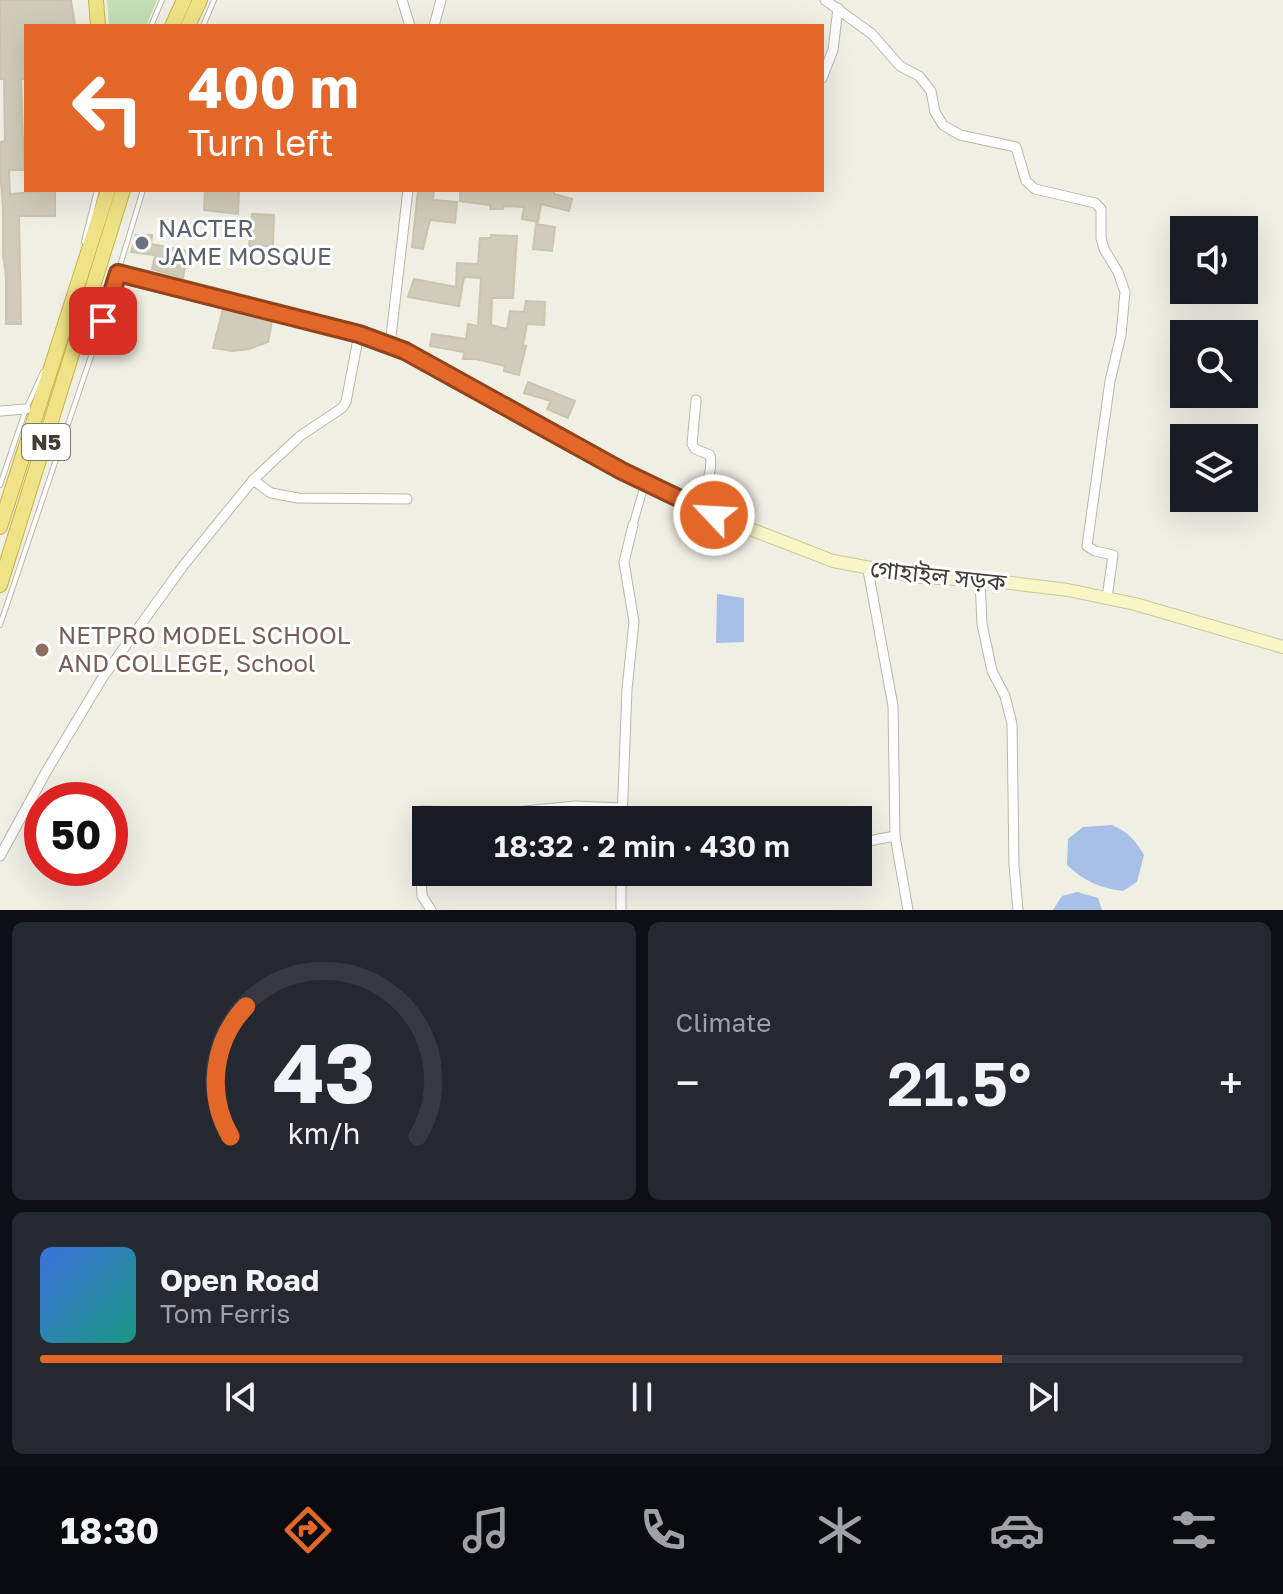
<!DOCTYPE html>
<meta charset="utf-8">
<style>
:root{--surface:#171b24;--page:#242831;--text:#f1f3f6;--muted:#9ea1a6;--line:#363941;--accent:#e26729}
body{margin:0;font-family:"Golos Text","Noto Sans Bengali",sans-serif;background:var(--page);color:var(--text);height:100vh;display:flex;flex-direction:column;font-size:30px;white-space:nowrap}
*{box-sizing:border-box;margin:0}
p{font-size:26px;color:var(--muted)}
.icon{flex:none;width:44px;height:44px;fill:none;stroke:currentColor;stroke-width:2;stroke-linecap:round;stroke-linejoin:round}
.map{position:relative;height:910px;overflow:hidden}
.panel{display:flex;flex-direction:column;gap:12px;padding:12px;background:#0d0f14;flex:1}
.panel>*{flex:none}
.hud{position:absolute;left:24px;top:24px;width:800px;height:168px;border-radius:0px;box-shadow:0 8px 32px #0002;background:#e26729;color:#fff;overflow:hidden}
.buttons{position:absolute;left:1170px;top:216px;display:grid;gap:16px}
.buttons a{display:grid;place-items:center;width:88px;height:88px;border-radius:0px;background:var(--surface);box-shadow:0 8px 32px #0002;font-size:40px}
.speed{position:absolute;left:24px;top:782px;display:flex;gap:16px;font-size:40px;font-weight:700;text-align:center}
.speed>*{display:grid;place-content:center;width:104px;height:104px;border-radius:50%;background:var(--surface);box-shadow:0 8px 32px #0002;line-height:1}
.speed .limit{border:12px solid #d22;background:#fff;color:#111}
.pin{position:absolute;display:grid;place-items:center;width:68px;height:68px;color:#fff;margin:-34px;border-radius:16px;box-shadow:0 4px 12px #0006}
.me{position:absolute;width:88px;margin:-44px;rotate:295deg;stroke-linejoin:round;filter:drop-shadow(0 0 6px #0008)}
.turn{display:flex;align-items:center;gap:28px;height:168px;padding:0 32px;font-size:36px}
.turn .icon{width:104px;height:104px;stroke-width:2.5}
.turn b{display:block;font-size:56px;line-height:68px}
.big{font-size:60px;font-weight:600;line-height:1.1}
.panel .card{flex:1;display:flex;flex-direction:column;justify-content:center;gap:12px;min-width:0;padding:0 28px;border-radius:12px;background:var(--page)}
.panel .dial{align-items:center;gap:0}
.dial svg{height:208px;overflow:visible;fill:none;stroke:var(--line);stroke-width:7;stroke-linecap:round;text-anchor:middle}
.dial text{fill:var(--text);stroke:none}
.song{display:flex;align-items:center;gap:24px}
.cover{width:96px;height:96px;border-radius:12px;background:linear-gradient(135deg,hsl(220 70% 55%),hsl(170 70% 35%))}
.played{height:8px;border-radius:4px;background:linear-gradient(90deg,var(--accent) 80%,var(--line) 80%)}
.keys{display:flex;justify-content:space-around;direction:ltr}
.heat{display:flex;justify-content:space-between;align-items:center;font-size:44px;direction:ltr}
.panel .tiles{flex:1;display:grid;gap:12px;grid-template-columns:1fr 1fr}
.card:last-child{grid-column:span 2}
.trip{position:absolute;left:412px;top:806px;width:460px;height:80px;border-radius:0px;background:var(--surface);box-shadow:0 8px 32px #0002;font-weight:600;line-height:80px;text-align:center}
.menu{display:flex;height:128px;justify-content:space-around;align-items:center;background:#090b0e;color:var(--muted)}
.menu .icon{width:56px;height:56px}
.menu .current{color:var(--accent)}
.menu b{font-size:36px;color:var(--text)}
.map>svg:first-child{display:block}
.green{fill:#c2e0b1}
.water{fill:#a6c0e7}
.building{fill:#d0ccbb;stroke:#cac5af;stroke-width:2}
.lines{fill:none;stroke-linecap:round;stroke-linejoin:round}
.service-casing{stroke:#bab7a8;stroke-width:6}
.pedestrian-casing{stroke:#bab7a8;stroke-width:9}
.minor-casing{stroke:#bab7a8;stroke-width:11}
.secondary-casing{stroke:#cbc798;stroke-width:14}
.trunk-casing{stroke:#cbb243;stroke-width:16}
.service{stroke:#fff;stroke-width:4}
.pedestrian{stroke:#fff;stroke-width:7}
.minor{stroke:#fff;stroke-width:9}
.secondary{stroke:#f8f5c6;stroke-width:12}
.trunk{stroke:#f0e286;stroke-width:14}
.route-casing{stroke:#93431b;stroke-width:20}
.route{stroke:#e26729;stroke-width:14}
.worship-dot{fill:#6b7280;stroke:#fff;stroke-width:3}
.education-dot{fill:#8d6e63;stroke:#fff;stroke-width:3}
.labels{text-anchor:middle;stroke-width:6;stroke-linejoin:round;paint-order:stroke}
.shield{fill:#fff;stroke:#7a7972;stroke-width:2}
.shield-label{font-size:22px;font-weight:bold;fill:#413f35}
.worship-label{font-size:24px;fill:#5b616d;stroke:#fff;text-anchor:start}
.street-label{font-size:24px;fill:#413f35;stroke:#fff}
.education-label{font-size:24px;fill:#785e54;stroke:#fff;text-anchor:start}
</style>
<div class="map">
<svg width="1283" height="910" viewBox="0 0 1283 910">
<rect width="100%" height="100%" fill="#f0efe4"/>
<!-- green -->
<polygon class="green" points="107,0 157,0 146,26 109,26"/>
<!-- water -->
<g class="water">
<polygon points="717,594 744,598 744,642 716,643"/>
<path d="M1112,825C1128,832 1135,840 1144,855L1137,882L1123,891C1100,888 1084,881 1067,865L1068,839L1083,827Z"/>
<polygon points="1077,892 1098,898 1102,910 1053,910 1062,896"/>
</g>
<!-- building -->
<g class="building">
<polygon points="0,0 71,0 75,26 26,26 26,79 21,79 24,170 9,170 10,194 55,190 55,216 19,216 21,324 6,324 6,276 3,254 3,208 0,170 0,142 5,141 4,79 0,79"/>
<polygon points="205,190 239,190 238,214 204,210"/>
<polygon points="418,190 434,190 433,200 457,202 455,223 430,220 423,249 412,247"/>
<polygon points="460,190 554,190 554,194 572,199 569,211 541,204 538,222 522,219 524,207 503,206 503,209 490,209 490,205 460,201"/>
<polygon points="252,214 274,215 273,246 249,246"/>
<polygon points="536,224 555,227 552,251 533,249"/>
<polygon points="136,235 152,235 151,244 188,251 183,278 152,269 155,255 131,252"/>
<polygon points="491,235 517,236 513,298 492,298 491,325 507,329 510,311 524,312 526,301 545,302 544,325 527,324 523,345 526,346 519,375 504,371 505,366 476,359 463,359 464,352 430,346 432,334 466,339 468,324 478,326 481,278 464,277 459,306 408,297 414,279 456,287 457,263 478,264 480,238 491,238"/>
<polygon points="223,309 272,321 268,342 249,349 233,351 213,348"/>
<polygon points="528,382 575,401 568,418 547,409 551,401 524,393"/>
</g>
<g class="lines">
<defs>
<g id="service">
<polyline points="151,26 162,0"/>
<polyline points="203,26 214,0"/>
<polyline points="84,242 97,190"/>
<polyline points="0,485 26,409 43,372"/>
<polyline points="0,625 103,321 143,190"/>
</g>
<polyline id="pedestrian" points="633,525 645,483"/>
<g id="minor">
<polyline points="402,0 410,26"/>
<polyline points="825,0 872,34 900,66 919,76 931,91 935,112 943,125 960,135 1016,147 1026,181 1035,189 1095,203 1101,209 1101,238 1104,249 1118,272 1125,292 1121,335 1110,381 1087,546 1095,551 1113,555 1107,598"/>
<polyline points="434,26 441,0"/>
<polyline points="822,78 833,50 838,8"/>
<polyline points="390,345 408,190"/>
<path d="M696,400L692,444L695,449L710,455C714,472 703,491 697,507"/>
<polyline points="0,411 26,409"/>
<polyline points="253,480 271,493 298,498 407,499"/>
<polyline points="868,570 893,706 895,836 908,910"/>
<polyline points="980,580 982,624 992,671 1005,696 1012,724 1014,865 1018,910"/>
<polyline points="622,820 627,689 634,622 624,562 633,525"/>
<polyline points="858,843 895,836"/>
<polyline points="0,856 46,772 103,677 183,566 253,480 300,436 342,408 346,402 359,334"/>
<polyline points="621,872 621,910"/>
<polyline points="431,910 422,896 418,815 421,811 506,813 575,806 622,808"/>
</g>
<polyline id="secondary" points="118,273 359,334 405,351 645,483 714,515 833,561 919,577 995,581 1068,590 1135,604 1283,647"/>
<g id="trunk">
<polyline points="96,0 98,26"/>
<polyline points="172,26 184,0"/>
<polyline points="188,26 200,0"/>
<polyline points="0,527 108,190"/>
<polyline points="0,585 123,190"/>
</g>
</defs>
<!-- service casing -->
<use href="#service" class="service-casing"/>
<!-- pedestrian casing -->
<use href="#pedestrian" class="pedestrian-casing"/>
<!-- minor casing -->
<use href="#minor" class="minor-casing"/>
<!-- secondary casing -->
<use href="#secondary" class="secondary-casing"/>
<!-- trunk casing -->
<use href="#trunk" class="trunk-casing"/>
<!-- service -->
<use href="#service" class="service"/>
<!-- pedestrian -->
<use href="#pedestrian" class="pedestrian"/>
<!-- minor -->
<use href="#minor" class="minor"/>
<!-- secondary -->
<use href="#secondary" class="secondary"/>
<!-- trunk -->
<use href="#trunk" class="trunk"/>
</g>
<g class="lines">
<defs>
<polyline id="route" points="103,321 118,273 359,334 405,351 622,471 714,515"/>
</defs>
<!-- route casing -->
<use href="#route" class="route-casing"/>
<!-- route -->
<use href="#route" class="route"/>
</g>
<!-- markers -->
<circle class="worship-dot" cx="142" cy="243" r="8"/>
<circle class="education-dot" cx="42" cy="650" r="8"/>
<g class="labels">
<!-- shield labels -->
<rect class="shield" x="22" y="424" width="48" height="36" rx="6"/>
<g class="shield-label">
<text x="46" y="450">N5</text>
</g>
<!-- worship labels -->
<g class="worship-label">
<text x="158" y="237">NACTER<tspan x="158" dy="28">JAME MOSQUE</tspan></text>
</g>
<!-- street labels -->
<g class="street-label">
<text transform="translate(938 576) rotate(6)" y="8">গোহাইল সড়ক</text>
</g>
<!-- education labels -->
<g class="education-label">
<text x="58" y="644">NETPRO MODEL SCHOOL<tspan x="58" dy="28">AND COLLEGE, School</tspan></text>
</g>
</g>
</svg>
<div class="buttons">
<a><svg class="icon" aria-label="sound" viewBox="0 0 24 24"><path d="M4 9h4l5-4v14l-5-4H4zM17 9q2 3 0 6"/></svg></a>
<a><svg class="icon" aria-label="search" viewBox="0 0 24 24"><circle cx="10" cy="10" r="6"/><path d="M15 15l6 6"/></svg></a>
<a><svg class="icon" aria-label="layers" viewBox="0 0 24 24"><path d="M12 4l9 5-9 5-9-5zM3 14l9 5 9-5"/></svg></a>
</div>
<div class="speed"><div class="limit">50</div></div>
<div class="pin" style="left:103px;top:321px;background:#d93025"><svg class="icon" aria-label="arrive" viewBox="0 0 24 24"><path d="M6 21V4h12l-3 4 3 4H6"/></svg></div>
<svg class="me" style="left:714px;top:515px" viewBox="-20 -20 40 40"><circle r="17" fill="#e26729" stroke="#fff" stroke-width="3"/><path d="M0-11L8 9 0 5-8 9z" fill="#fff"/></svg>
<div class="trip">18:32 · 2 min · 430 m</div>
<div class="hud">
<div class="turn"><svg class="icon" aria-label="left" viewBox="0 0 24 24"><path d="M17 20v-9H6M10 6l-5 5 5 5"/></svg><div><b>400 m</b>Turn left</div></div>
</div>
</div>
<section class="panel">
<div class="tiles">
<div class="card dial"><svg viewBox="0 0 100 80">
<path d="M14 69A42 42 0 1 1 86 69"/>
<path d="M14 69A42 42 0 0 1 20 19" stroke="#e26729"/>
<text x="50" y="56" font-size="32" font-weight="700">43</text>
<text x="50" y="72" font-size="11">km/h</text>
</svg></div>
<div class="card"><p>Climate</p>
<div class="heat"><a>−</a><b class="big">21.5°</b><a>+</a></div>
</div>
<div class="card">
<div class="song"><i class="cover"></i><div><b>Open Road</b><p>Tom Ferris</p></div></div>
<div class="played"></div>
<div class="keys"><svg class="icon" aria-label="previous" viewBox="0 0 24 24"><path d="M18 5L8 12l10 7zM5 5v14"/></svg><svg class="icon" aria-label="pause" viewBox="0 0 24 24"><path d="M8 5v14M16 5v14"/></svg><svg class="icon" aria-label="next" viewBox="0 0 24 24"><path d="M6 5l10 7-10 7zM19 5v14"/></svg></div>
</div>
</div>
</section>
<nav class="menu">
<b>18:30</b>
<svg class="icon current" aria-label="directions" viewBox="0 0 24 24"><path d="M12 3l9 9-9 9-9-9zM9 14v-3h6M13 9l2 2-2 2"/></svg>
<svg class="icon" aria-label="music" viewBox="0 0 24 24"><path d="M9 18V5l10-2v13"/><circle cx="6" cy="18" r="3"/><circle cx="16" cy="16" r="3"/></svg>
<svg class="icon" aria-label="phone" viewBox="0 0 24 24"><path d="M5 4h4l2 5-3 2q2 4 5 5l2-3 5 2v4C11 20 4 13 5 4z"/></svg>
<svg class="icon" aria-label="climate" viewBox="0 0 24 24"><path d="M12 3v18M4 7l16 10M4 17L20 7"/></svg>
<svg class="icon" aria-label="car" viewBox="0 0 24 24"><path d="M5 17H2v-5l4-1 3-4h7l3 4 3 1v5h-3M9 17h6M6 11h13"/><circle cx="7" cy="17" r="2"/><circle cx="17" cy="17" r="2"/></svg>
<svg class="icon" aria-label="filters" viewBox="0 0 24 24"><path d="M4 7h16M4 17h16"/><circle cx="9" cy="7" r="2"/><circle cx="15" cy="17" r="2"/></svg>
</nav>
